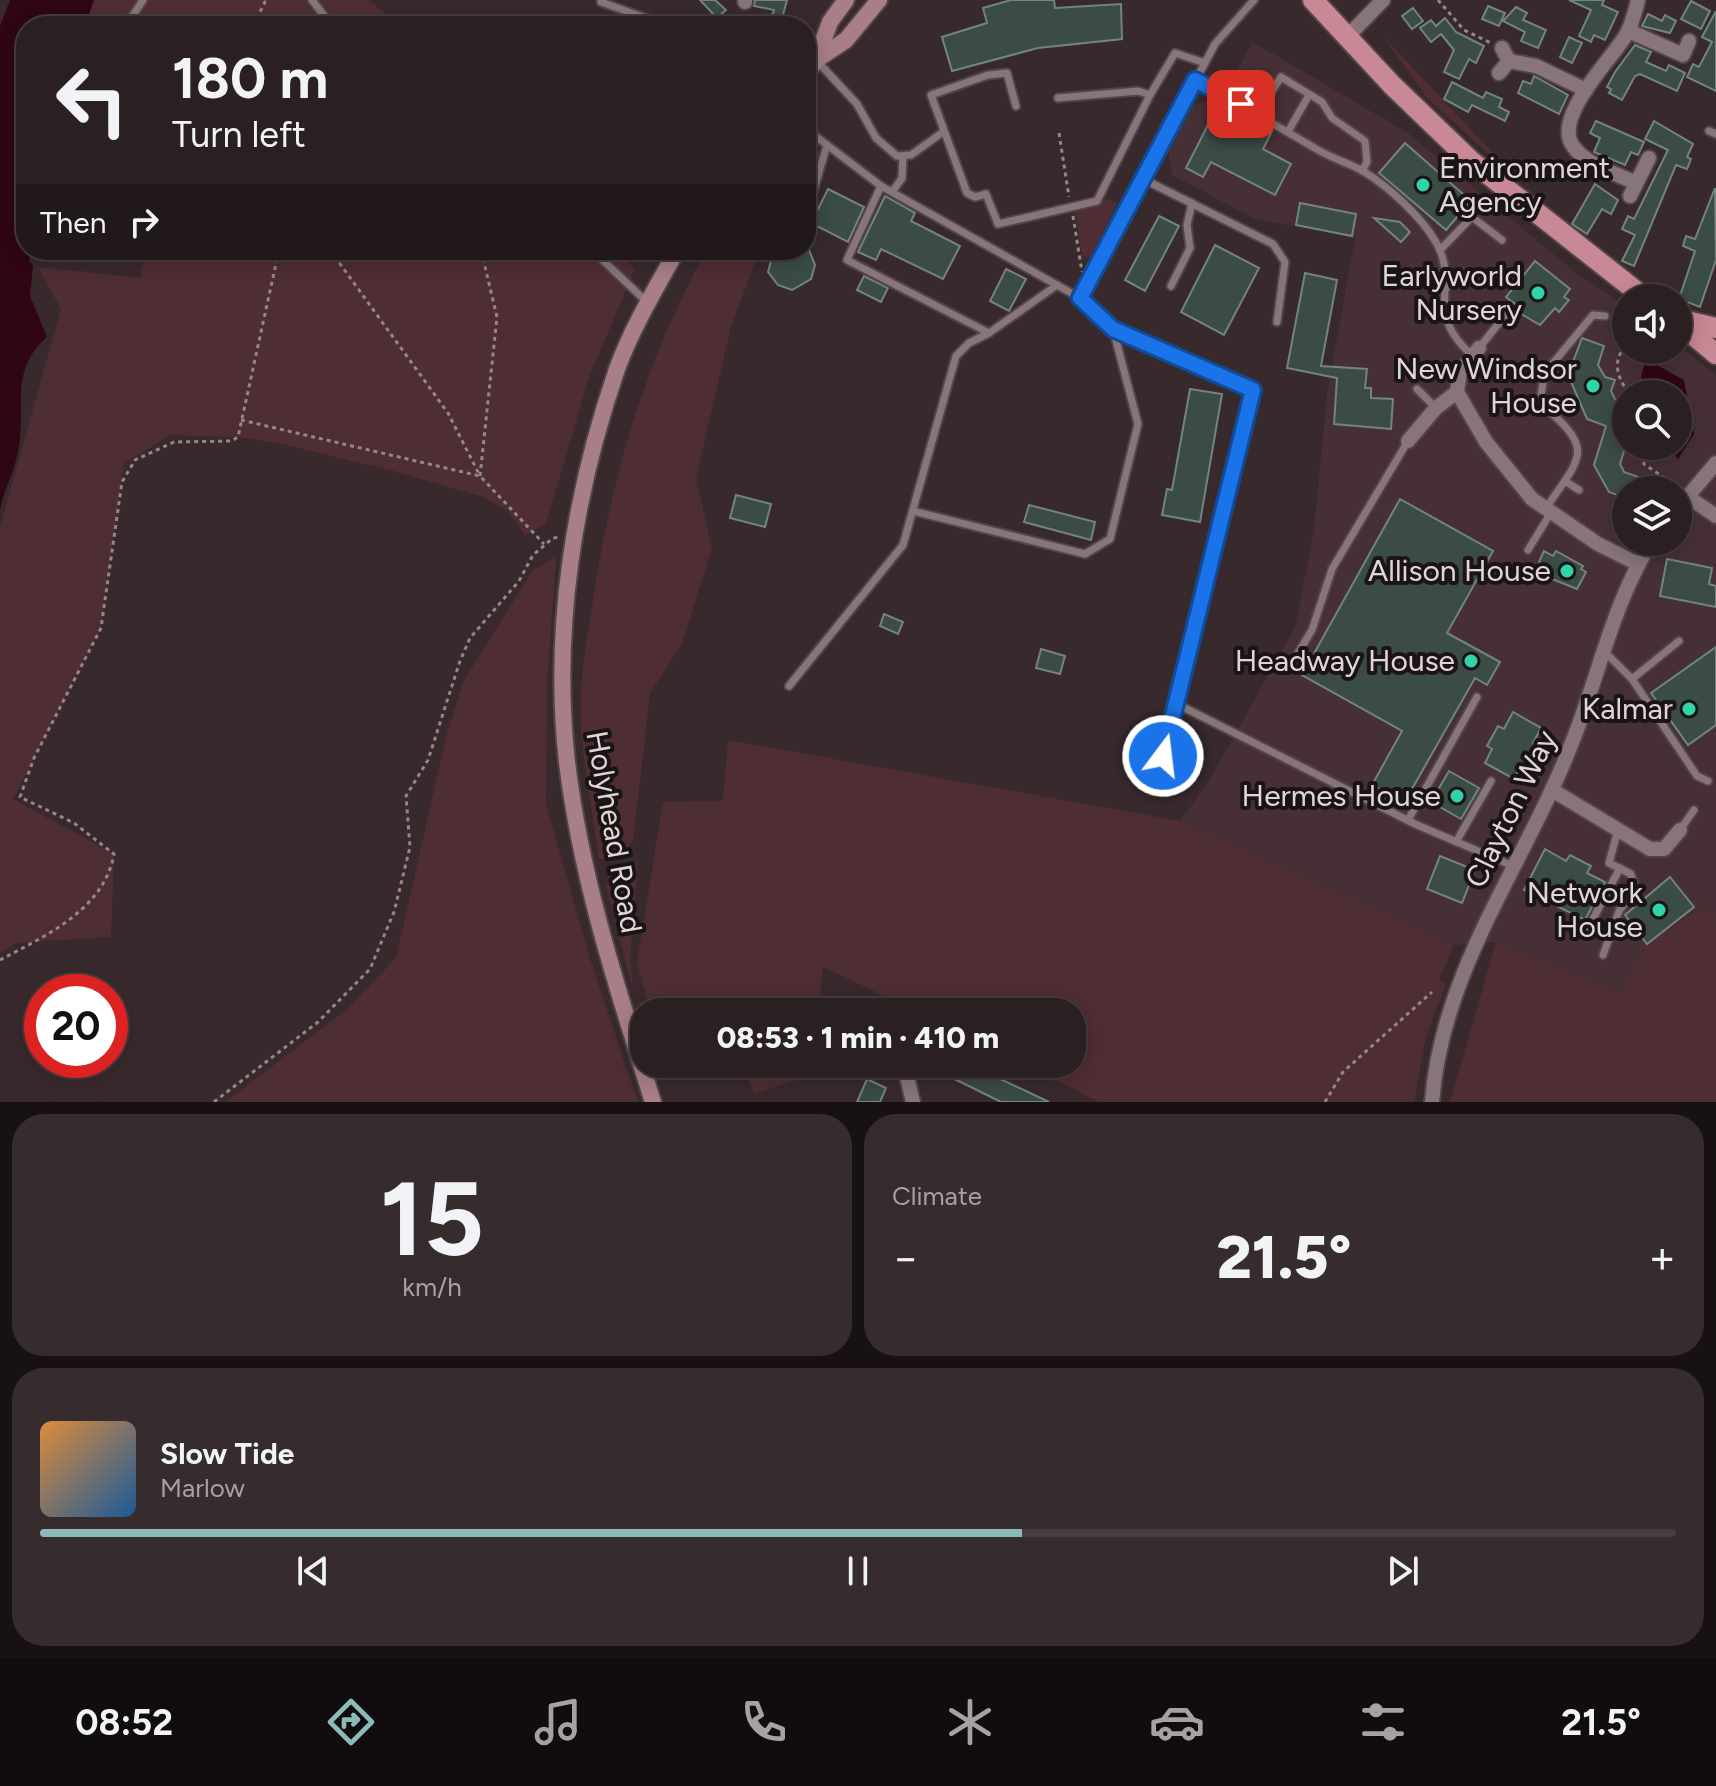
<!DOCTYPE html>
<meta charset="utf-8">
<style>
:root{--surface:#2a1f21;--page:#362c2e;--text:#f1f3f6;--muted:#a5a2a5;--line:#463d3f;--accent:#8bbbb9}
body{margin:0;font-family:Figtree,sans-serif;background:var(--page);color:var(--text);height:100vh;display:flex;flex-direction:column;font-size:30px;white-space:nowrap}
*{box-sizing:border-box;margin:0}
p{font-size:26px;color:var(--muted)}
.icon{flex:none;width:44px;height:44px;fill:none;stroke:currentColor;stroke-width:2;stroke-linecap:round;stroke-linejoin:round}
.map{position:relative;height:1102px;overflow:hidden}
.sheet{display:flex;flex-direction:column;gap:12px;padding:12px;background:#171112;flex:1}
.sheet>*{flex:none}
.guide{position:absolute;left:16px;top:16px;width:800px;height:244px;border-radius:32px;box-shadow:0 4px 20px #0003,0 0 0 2px var(--line);background:#2a1f21;color:var(--text);overflow:hidden}
.controls{position:absolute;left:1612px;top:284px;display:grid;gap:16px}
.controls a{display:grid;place-items:center;width:80px;height:80px;border-radius:50%;background:var(--surface);box-shadow:0 4px 20px #0003,0 0 0 2px var(--line);font-size:40px}
.speed{position:absolute;left:24px;top:974px;display:flex;gap:16px;font-size:40px;font-weight:700;text-align:center}
.speed>*{display:grid;place-content:center;width:104px;height:104px;border-radius:50%;background:var(--surface);box-shadow:0 4px 20px #0003,0 0 0 2px var(--line);line-height:1}
.speed .limit{border:12px solid #d22;background:#fff;color:#111}
.pin{position:absolute;display:grid;place-items:center;width:68px;height:68px;color:#fff;margin:-34px;border-radius:16px;box-shadow:0 4px 12px #0006}
.me{position:absolute;width:88px;margin:-44px;rotate:15deg;stroke-linejoin:round;filter:drop-shadow(0 0 6px #0008)}
.turn{display:flex;align-items:center;gap:28px;height:168px;padding:0 24px;font-size:36px}
.turn .icon{width:104px;height:104px;stroke-width:2.5}
.turn b{display:block;font-size:56px;line-height:68px}
.then{display:flex;align-items:center;height:76px;padding:0 24px;background:#0003;gap:16px;font-size:30px}
.big{font-size:60px;font-weight:800;line-height:1.1}
.sheet .tile{flex:1;display:flex;flex-direction:column;justify-content:center;gap:12px;min-width:0;padding:0 28px;border-radius:32px;background:var(--page)}
.sheet .dial{align-items:center;gap:0}
.dial b{font-size:104px;line-height:1}
.song{display:flex;align-items:center;gap:24px}
.cover{width:96px;height:96px;border-radius:12px;background:linear-gradient(135deg,hsl(30 70% 55%),hsl(210 70% 35%))}
.played{height:8px;border-radius:4px;background:linear-gradient(90deg,var(--accent) 60%,var(--line) 60%)}
.keys{display:flex;justify-content:space-around;direction:ltr}
.heat{display:flex;justify-content:space-between;align-items:center;font-size:44px;direction:ltr}
.sheet .tiles{flex:1;display:grid;gap:12px;grid-template-columns:1fr 1fr}
.tile:last-child{grid-column:span 2}
.trip{position:absolute;left:630px;top:998px;width:456px;height:80px;border-radius:32px;background:var(--surface);box-shadow:0 4px 20px #0003,0 0 0 2px var(--line);font-weight:800;line-height:80px;text-align:center}
.menu{display:flex;height:128px;justify-content:space-around;align-items:center;background:#110c0d;color:var(--muted)}
.menu .icon{width:56px;height:56px}
.menu .current{color:var(--accent)}
.menu b{font-size:36px;color:var(--text)}
.map>svg:first-child{display:block}
.built{fill:#463035;fill-rule:evenodd}
.green{fill:#4f2d34}
.water{fill:#300614}
.building{fill:#3b4b45;stroke:#73847d;stroke-width:2}
.lines{fill:none;stroke-linecap:round;stroke-linejoin:round}
.lane-casing{stroke:#514547;stroke-width:11}
.street-casing{stroke:#514547;stroke-width:18}
.secondary-casing{stroke:#514547;stroke-width:20}
.primary-casing{stroke:#514547;stroke-width:24}
.path{stroke:#938789;stroke-width:3;stroke-dasharray:4 4;stroke-linecap:butt}
.lane{stroke:#877579;stroke-width:7}
.street{stroke:#877579;stroke-width:14}
.secondary{stroke:#a87e88;stroke-width:16}
.primary{stroke:#c88896;stroke-width:20}
.route-casing{stroke:#114b97;stroke-width:20}
.route{stroke:#1a73e8;stroke-width:14}
.poi-dot{fill:#2fd4aa;stroke:#1b1415;stroke-width:3}
.labels{text-anchor:middle;stroke-width:8;stroke-linejoin:round;paint-order:stroke}
.poi-label{font-size:30px;fill:#e0d6d7;stroke:#1b1415;text-anchor:end}
.street-label{font-size:30px;fill:#e0d6d7;stroke:#1b1415}
</style>
<div class="map">
<svg width="1716" height="1102" viewBox="0 0 1716 1102">
<rect width="100%" height="100%" fill="#38292c"/>
<!-- built -->
<path class="built" d="M1253,42L1408,133L1582,278L1626,305V350H1678V344L1716,376V915L1701,906L1647,943L1621,994L1496,942L1454,945L1180,821L1208,783L1295,627L1314,531L1327,394L1355,238L1253,218L1172,175L1168,149L1192,106L1224,94ZM1626,394H1678V446H1626ZM1626,490H1678V542H1626Z"/>
<!-- green -->
<g class="green">
<polygon points="89,0 369,0 402,26 80,26"/>
<polygon points="1383,36 1527,189 1427,98"/>
<polygon points="1105,199 1117,203 1090,259 1082,256 1075,209 1098,206"/>
<polygon points="144,250 614,250 635,269 589,377 546,524 525,535 508,511 483,497 394,471 282,444 238,437 171,435 124,463 101,628 13,799 114,854 111,937 15,943 0,953 0,527 61,309 38,267 141,278"/>
<path d="M706,250H760L731,326L696,479L712,548L682,644L650,693L633,842L611,860L599,859C593,815 584,771 581,727C578,686 587,640 593,600C613,470 644,366 706,250Z"/>
<polygon points="556,557 547,685 546,804 591,962 638,1102 225,1102 346,1010 396,958 446,737 463,682 533,570"/>
<polygon points="728,740 1180,821 1454,945 1439,980 1446,984 1426,1037 1414,1102 1099,1102 1027,1064 1072,1064 1072,1012 918,1012 823,967 818,1012 651,1012 637,963 663,802 723,801"/>
<polygon points="638,861 630,959 633,990 606,885"/>
<polygon points="1702,906 1716,915 1716,1102 1450,1102 1496,942 1621,994 1647,943"/>
<polygon points="743,1064 808,1064 802,1078 754,1094"/>
</g>
<!-- water -->
<g class="water">
<path d="M10,0H94L85,26H26V250H31L29,261L33,265L30,296L47,337C8,371 27,408 18,452C14,474 3,490 0,511V26Z"/>
<polygon points="1646,359 1684,380 1694,434 1678,459 1667,446 1678,446 1678,394 1653,394 1641,377"/>
</g>
<!-- building -->
<g class="building">
<polygon points="700,0 715,0 726,10 717,18"/>
<polygon points="755,0 787,0 780,26 769,24 774,10 754,6"/>
<polygon points="1011,0 1054,0 1055,8 1121,4 1122,39 1038,48 952,71 942,37 987,23 983,8"/>
<polygon points="1569,0 1604,0 1602,5 1618,12 1605,40 1594,35 1591,42 1579,36 1591,10"/>
<polygon points="1691,1 1710,11 1701,29 1681,19"/>
<polygon points="1488,6 1505,13 1499,26 1482,19"/>
<polygon points="1516,7 1527,13 1523,20 1546,30 1538,48 1521,41 1525,32 1503,21"/>
<polygon points="1413,8 1423,21 1412,29 1402,16"/>
<polygon points="1716,11 1716,91 1687,77 1693,64 1699,67 1712,42 1702,37"/>
<polygon points="1648,14 1662,21 1665,15 1676,21 1670,33 1642,26"/>
<polygon points="1445,18 1456,32 1484,46 1476,63 1469,59 1459,79 1444,72 1454,50 1441,34 1431,42 1420,28 1431,20 1436,26"/>
<polygon points="1569,37 1582,43 1572,63 1560,57"/>
<polygon points="1635,45 1651,52 1646,62 1666,71 1669,65 1685,73 1677,91 1640,74 1635,76 1622,100 1609,93 1611,89 1607,87 1615,72"/>
<polygon points="1534,76 1568,95 1559,114 1518,93 1523,81 1531,84"/>
<polygon points="1452,82 1483,98 1486,92 1502,99 1499,107 1509,112 1505,121 1472,105 1468,112 1444,99"/>
<polygon points="1217,107 1272,131 1263,149 1291,164 1275,195 1211,162 1203,177 1186,168"/>
<polygon points="1596,121 1644,142 1638,155 1631,152 1625,165 1594,152 1600,138 1590,133"/>
<polygon points="1654,121 1693,144 1687,157 1691,159 1687,169 1676,165 1634,266 1622,261 1635,235 1622,229 1628,216 1634,219 1668,150 1645,139"/>
<polygon points="1405,143 1471,201 1446,230 1379,173"/>
<polygon points="1595,184 1618,200 1611,214 1602,209 1587,234 1572,224"/>
<polygon points="1715,188 1716,260 1700,307 1679,299 1695,251 1683,246 1686,236 1695,239"/>
<polygon points="828,189 864,207 848,242 811,223"/>
<polygon points="885,196 915,213 911,221 960,246 943,279 881,249 876,260 858,252"/>
<polygon points="1300,203 1356,214 1352,236 1296,225"/>
<polygon points="1159,216 1179,226 1145,291 1125,280"/>
<polygon points="1374,218 1400,222 1410,232 1401,242"/>
<polygon points="1215,245 1259,268 1224,335 1181,312"/>
<polygon points="774,250 809,250 815,265 811,279 792,290 778,285 768,272"/>
<polygon points="1535,261 1570,289 1564,297 1569,300 1559,312 1555,308 1540,325 1516,311 1519,307 1506,297"/>
<polygon points="1006,269 1026,279 1009,311 990,301"/>
<polygon points="1305,273 1337,280 1321,366 1367,369 1365,388 1371,388 1371,398 1393,399 1391,429 1334,424 1337,378 1287,368"/>
<polygon points="864,276 888,288 881,302 857,290"/>
<polygon points="1582,338 1604,346 1598,365 1605,377 1615,380 1611,391 1617,403 1626,406 1626,445 1620,464 1624,472 1650,481 1647,490 1626,490 1626,498 1609,492 1594,465 1606,426 1587,419 1568,375"/>
<polygon points="1190,389 1222,394 1200,522 1162,515 1167,489 1172,490"/>
<polygon points="736,495 771,504 765,527 730,518"/>
<polygon points="1400,499 1493,551 1447,633 1500,662 1487,685 1475,678 1404,803 1372,785 1402,731 1302,675"/>
<polygon points="1029,505 1095,522 1091,540 1024,522"/>
<polygon points="1544,551 1553,556 1556,551 1583,566 1581,569 1586,572 1577,589 1547,577 1552,569 1539,562"/>
<polygon points="1667,559 1712,568 1709,584 1716,586 1716,607 1660,596"/>
<polygon points="884,614 903,622 898,634 880,626"/>
<polygon points="1716,647 1716,725 1688,745 1651,693"/>
<polygon points="1041,649 1065,656 1060,674 1036,668"/>
<polygon points="1513,712 1541,728 1533,743 1539,746 1527,767 1522,764 1514,779 1485,763 1492,749 1487,746 1498,726 1504,729"/>
<polygon points="1449,771 1479,788 1461,819 1431,802"/>
<polygon points="1545,849 1566,861 1570,855 1591,866 1587,873 1605,882 1585,920 1524,890"/>
<polygon points="1440,856 1475,870 1462,903 1427,889"/>
<polygon points="1670,877 1694,907 1647,944 1625,915"/>
<polygon points="924,1064 969,1064 1049,1102 1001,1102"/>
<polygon points="867,1079 886,1088 880,1102 857,1102"/>
</g>
<g class="lines">
<defs>
<g id="lane">
<polyline points="312,0 332,26"/>
<polyline points="601,2 668,26"/>
<polyline points="126,26 143,0"/>
<polyline points="816,60 857,104 876,138 897,156 911,155 943,132"/>
<path d="M1195,80C1237,102 1277,126 1318,150C1332,158 1348,163 1363,171C1389,187 1422,217 1437,244C1460,287 1422,312 1473,356"/>
<polyline points="1150,95 1175,53 1205,63"/>
<polyline points="1016,106 1007,73 988,75 931,95 967,193 975,197 986,194 998,224 1097,201 1150,95 1138,91 1058,98"/>
<polyline points="1258,113 1281,77 1322,102 1332,118 1365,141 1367,162 1362,171"/>
<polyline points="806,129 881,186 1080,298 1215,44 1254,0"/>
<polyline points="1289,130 1309,95"/>
<polyline points="1709,131 1716,134"/>
<polyline points="1143,179 1273,244 1285,262 1277,322"/>
<polyline points="881,186 847,260 989,333 1057,285"/>
<polyline points="892,192 902,178 903,156"/>
<polyline points="806,216 827,145"/>
<polyline points="592,250 648,303"/>
<polyline points="1440,250 1472,217 1502,240"/>
<polyline points="1171,286 1190,248 1187,225 1192,203"/>
<polyline points="1443,291 1463,273"/>
<polyline points="1080,298 1113,329 1253,390 1163,756"/>
<polyline points="1479,348 1507,313"/>
<polyline points="1417,389 1436,408"/>
<polyline points="1568,483 1579,490"/>
<path d="M1546,508C1582,455 1596,450 1540,403L1544,374L1593,315L1605,316"/>
<polyline points="913,511 1085,554 1110,539 1138,424 1113,329"/>
<polyline points="1528,550 1550,514"/>
<polyline points="1604,651 1632,679 1679,641"/>
<polyline points="1298,653 1312,630 1332,569 1408,441"/>
<polyline points="1632,679 1697,776 1708,781"/>
<polyline points="789,686 903,545 956,356 969,343 989,333"/>
<polyline points="1177,704 1415,824 1513,866"/>
<polyline points="1408,820 1477,697"/>
<polyline points="1680,830 1694,810"/>
<polyline points="1456,842 1491,781"/>
<polyline points="1585,934 1620,868"/>
<polyline points="1603,955 1619,911 1635,890 1631,874 1609,863 1618,830"/>
</g>
<g id="street">
<polyline points="745,2 745,0"/>
<polyline points="1629,31 1683,55 1689,41"/>
<polyline points="1347,37 1383,0"/>
<polyline points="1509,61 1536,66 1586,90"/>
<polyline points="1499,73 1509,61 1502,48"/>
<path d="M1636,183C1615,173 1586,165 1573,146C1552,117 1612,59 1626,35C1632,25 1635,12 1638,0"/>
<polyline points="1630,196 1649,158"/>
<polyline points="1479,348 1460,372 1457,392 1486,442 1532,499 1598,544 1638,564"/>
<polyline points="1408,441 1436,408 1457,392"/>
<polyline points="1688,497 1716,516"/>
<polyline points="1678,508 1716,463"/>
<polyline points="1552,790 1650,849 1664,849 1680,830"/>
<polyline points="904,1064 913,1102"/>
<path d="M1432,1102C1442,968 1526,863 1573,740C1600,672 1612,606 1651,542"/>
</g>
<g id="secondary">
<polyline points="816,60 830,22 846,0"/>
<polyline points="806,74 816,60 846,40 879,0"/>
<path d="M653,1102C618,991 581,879 567,762C552,630 574,494 617,369C632,328 656,288 677,250"/>
</g>
<g id="primary">
<polyline points="1313,0 1392,85 1470,160 1645,298"/>
<polyline points="1678,319 1716,328"/>
<polyline points="1678,322 1716,354"/>
</g>
</defs>
<!-- lane casing -->
<use href="#lane" class="lane-casing"/>
<!-- street casing -->
<use href="#street" class="street-casing"/>
<!-- secondary casing -->
<use href="#secondary" class="secondary-casing"/>
<!-- primary casing -->
<use href="#primary" class="primary-casing"/>
<!-- path -->
<g class="path">
<polyline points="1438,0 1464,30 1491,43"/>
<polyline points="253,26 266,0"/>
<polyline points="1059,133 1069,197"/>
<polyline points="1073,216 1082,272"/>
<polyline points="330,250 448,413 480,476"/>
<polyline points="341,250 389,250"/>
<path d="M1626,346C1611,361 1618,378 1629,394"/>
<polyline points="241,420 480,476 544,544"/>
<polyline points="1641,446 1644,464 1676,486"/>
<polyline points="480,476 497,317 481,250"/>
<path d="M0,960C45,936 104,910 114,854L74,823L20,797L34,758L101,628L122,482L135,460L174,442L232,441L238,437L279,250"/>
<polyline points="214,1102 318,1022 370,969 394,912 410,847 406,796 428,760 460,661 470,638 519,581 533,555 553,538 560,537"/>
<polyline points="1325,1102 1343,1072 1432,992"/>
</g>
<!-- lane -->
<use href="#lane" class="lane"/>
<!-- street -->
<use href="#street" class="street"/>
<!-- secondary -->
<use href="#secondary" class="secondary"/>
<!-- primary -->
<use href="#primary" class="primary"/>
</g>
<g class="lines">
<defs>
<polyline id="route" points="1163,756 1253,390 1113,329 1080,298 1195,80 1241,104"/>
</defs>
<!-- route casing -->
<use href="#route" class="route-casing"/>
<!-- route -->
<use href="#route" class="route"/>
</g>
<!-- markers -->
<g class="poi-dot">
<circle cx="1423" cy="185" r="8"/>
<circle cx="1538" cy="293" r="8"/>
<circle cx="1593" cy="386" r="8"/>
<circle cx="1567" cy="571" r="8"/>
<circle cx="1471" cy="661" r="8"/>
<circle cx="1689" cy="709" r="8"/>
<circle cx="1457" cy="796" r="8"/>
<circle cx="1659" cy="910" r="8"/>
</g>
<g class="labels">
<!-- poi labels -->
<g class="poi-label">
<text x="1439" y="178" text-anchor="start">Environment<tspan x="1439" dy="34">Agency</tspan></text>
<text x="1522" y="286">Earlyworld<tspan x="1522" dy="34">Nursery</tspan></text>
<text x="1577" y="379">New Windsor<tspan x="1577" dy="34">House</tspan></text>
<text x="1551" y="581">Allison House</text>
<text x="1455" y="671">Headway House</text>
<text x="1673" y="719">Kalmar</text>
<text x="1441" y="806">Hermes House</text>
<text x="1643" y="903">Network<tspan x="1643" dy="34">House</tspan></text>
</g>
<!-- street labels -->
<g class="street-label">
<text transform="translate(1511 809) rotate(-64)" y="10">Clayton Way</text>
<text transform="translate(614 832) rotate(80)" y="10">Holyhead Road</text>
</g>
</g>
</svg>
<div class="controls">
<a><svg class="icon" aria-label="sound" viewBox="0 0 24 24"><path d="M4 9h4l5-4v14l-5-4H4zM17 9q2 3 0 6"/></svg></a>
<a><svg class="icon" aria-label="search" viewBox="0 0 24 24"><circle cx="10" cy="10" r="6"/><path d="M15 15l6 6"/></svg></a>
<a><svg class="icon" aria-label="layers" viewBox="0 0 24 24"><path d="M12 4l9 5-9 5-9-5zM3 14l9 5 9-5"/></svg></a>
</div>
<div class="speed"><div class="limit">20</div></div>
<div class="pin" style="left:1241px;top:104px;background:#d93025"><svg class="icon" aria-label="arrive" viewBox="0 0 24 24"><path d="M6 21V4h12l-3 4 3 4H6"/></svg></div>
<svg class="me" style="left:1163px;top:756px" viewBox="-20 -20 40 40"><circle r="17" fill="#1a73e8" stroke="#fff" stroke-width="3"/><path d="M0-11L8 9 0 5-8 9z" fill="#fff"/></svg>
<div class="trip">08:53 · 1 min · 410 m</div>
<div class="guide">
<div class="turn"><svg class="icon" aria-label="left" viewBox="0 0 24 24"><path d="M17 20v-9H6M10 6l-5 5 5 5"/></svg><div><b>180 m</b>Turn left</div></div>
<div class="then">Then<svg class="icon" aria-label="right" viewBox="0 0 24 24"><path d="M7 20v-9h11M14 6l5 5-5 5"/></svg></div>
</div>
</div>
<section class="sheet">
<div class="tiles">
<div class="tile dial"><b>15</b><p>km/h</p></div>
<div class="tile"><p>Climate</p>
<div class="heat"><a>−</a><b class="big">21.5°</b><a>+</a></div>
</div>
<div class="tile">
<div class="song"><i class="cover"></i><div><b>Slow Tide</b><p>Marlow</p></div></div>
<div class="played"></div>
<div class="keys"><svg class="icon" aria-label="previous" viewBox="0 0 24 24"><path d="M18 5L8 12l10 7zM5 5v14"/></svg><svg class="icon" aria-label="pause" viewBox="0 0 24 24"><path d="M8 5v14M16 5v14"/></svg><svg class="icon" aria-label="next" viewBox="0 0 24 24"><path d="M6 5l10 7-10 7zM19 5v14"/></svg></div>
</div>
</div>
</section>
<nav class="menu">
<b>08:52</b>
<svg class="icon current" aria-label="directions" viewBox="0 0 24 24"><path d="M12 3l9 9-9 9-9-9zM9 14v-3h6M13 9l2 2-2 2"/></svg>
<svg class="icon" aria-label="music" viewBox="0 0 24 24"><path d="M9 18V5l10-2v13"/><circle cx="6" cy="18" r="3"/><circle cx="16" cy="16" r="3"/></svg>
<svg class="icon" aria-label="phone" viewBox="0 0 24 24"><path d="M5 4h4l2 5-3 2q2 4 5 5l2-3 5 2v4C11 20 4 13 5 4z"/></svg>
<svg class="icon" aria-label="climate" viewBox="0 0 24 24"><path d="M12 3v18M4 7l16 10M4 17L20 7"/></svg>
<svg class="icon" aria-label="car" viewBox="0 0 24 24"><path d="M5 17H2v-5l4-1 3-4h7l3 4 3 1v5h-3M9 17h6M6 11h13"/><circle cx="7" cy="17" r="2"/><circle cx="17" cy="17" r="2"/></svg>
<svg class="icon" aria-label="filters" viewBox="0 0 24 24"><path d="M4 7h16M4 17h16"/><circle cx="9" cy="7" r="2"/><circle cx="15" cy="17" r="2"/></svg>
<b>21.5°</b>
</nav>
